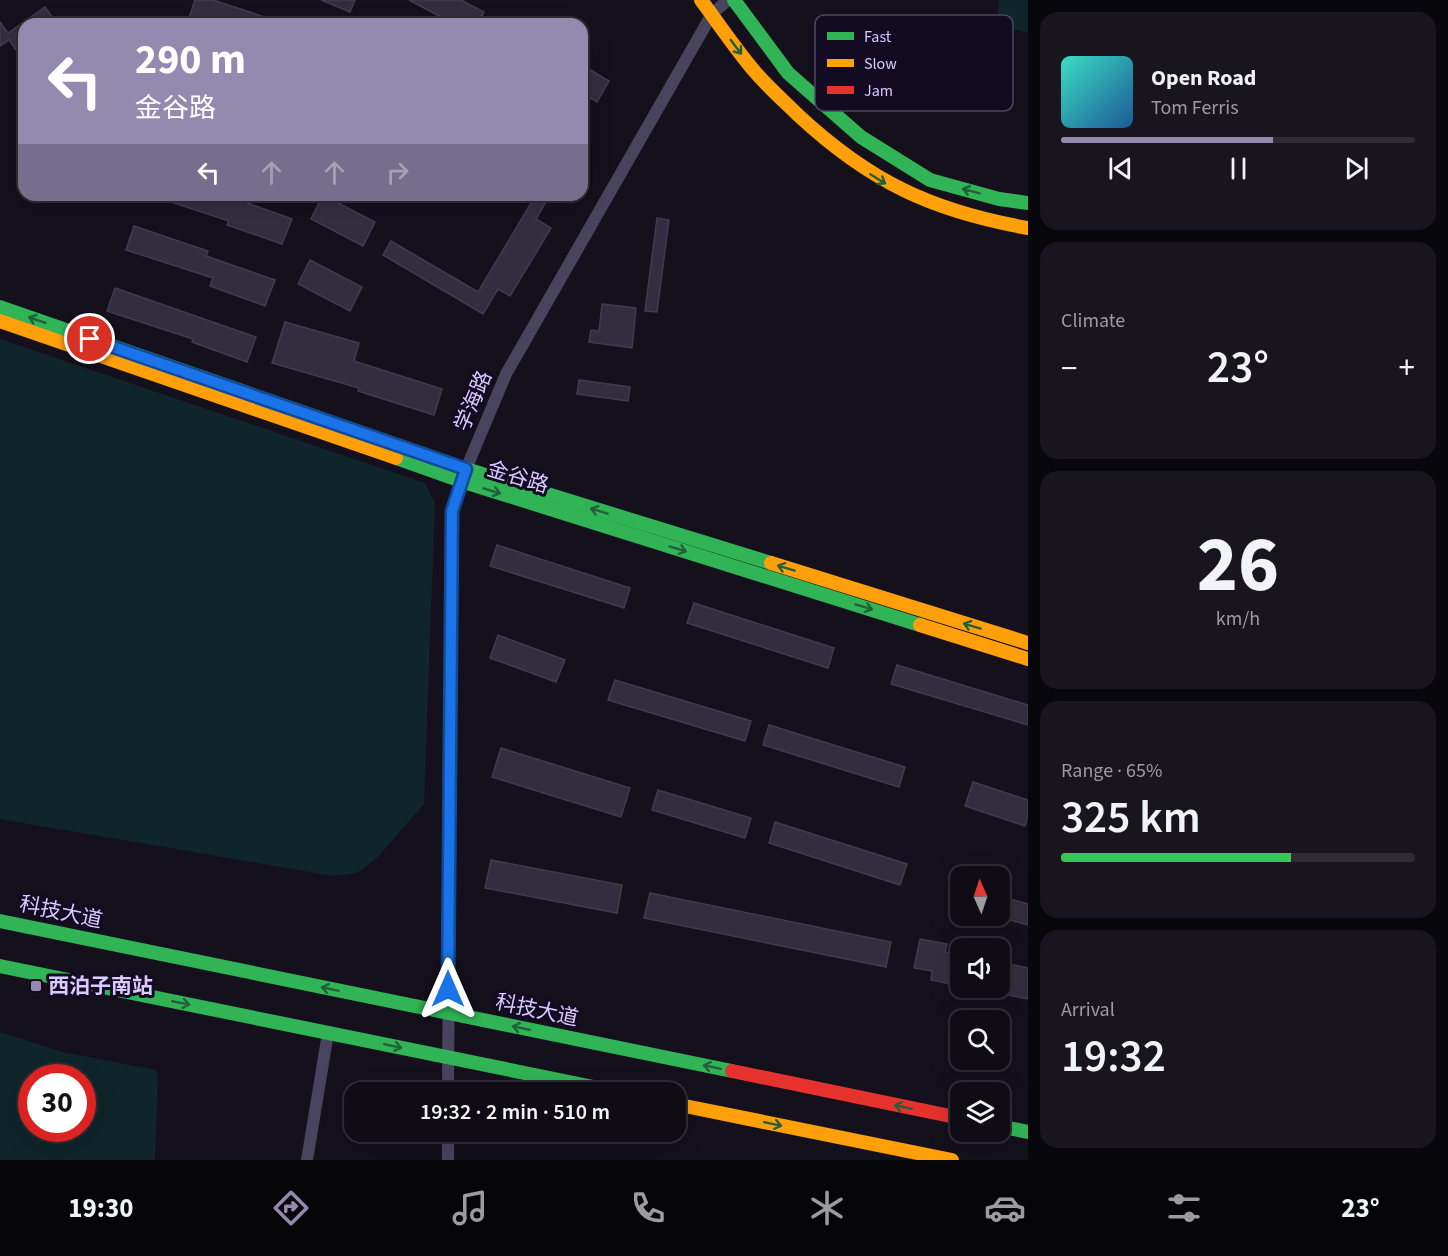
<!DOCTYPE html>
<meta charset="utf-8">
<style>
:root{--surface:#0f0c15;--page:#18151e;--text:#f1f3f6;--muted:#9b9ba0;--line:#2f2c34;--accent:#948ab0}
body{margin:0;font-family:"Source Sans 3","Noto Sans SC",sans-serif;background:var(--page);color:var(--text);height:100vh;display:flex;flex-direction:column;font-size:22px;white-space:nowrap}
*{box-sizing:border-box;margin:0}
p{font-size:20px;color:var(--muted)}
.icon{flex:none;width:33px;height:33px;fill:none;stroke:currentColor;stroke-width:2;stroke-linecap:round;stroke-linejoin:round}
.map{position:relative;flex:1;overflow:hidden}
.drawer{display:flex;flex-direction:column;gap:12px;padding:12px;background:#08070c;width:420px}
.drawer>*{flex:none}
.hud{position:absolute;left:18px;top:18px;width:570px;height:183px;border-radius:18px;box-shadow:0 6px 24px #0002,0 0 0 2px var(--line);background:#948ab0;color:#fff;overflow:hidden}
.needle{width:39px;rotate:357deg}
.fabs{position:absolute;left:950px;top:866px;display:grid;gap:12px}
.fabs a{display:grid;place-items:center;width:60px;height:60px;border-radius:12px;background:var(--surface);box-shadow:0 6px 24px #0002,0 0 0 2px var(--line);font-size:30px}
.speed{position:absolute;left:18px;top:1064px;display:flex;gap:12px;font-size:30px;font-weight:700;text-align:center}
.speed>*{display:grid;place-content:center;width:78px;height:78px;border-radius:50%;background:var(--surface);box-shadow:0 6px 24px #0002,0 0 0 2px var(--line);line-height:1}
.speed .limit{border:9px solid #d22;background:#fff;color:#111}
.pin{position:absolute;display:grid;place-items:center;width:51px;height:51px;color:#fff;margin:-26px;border:3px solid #fff;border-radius:50%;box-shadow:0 2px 6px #0007}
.me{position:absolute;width:66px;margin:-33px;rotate:0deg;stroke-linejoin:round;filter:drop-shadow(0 0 4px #0008)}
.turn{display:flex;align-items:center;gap:21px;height:126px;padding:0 18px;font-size:27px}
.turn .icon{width:78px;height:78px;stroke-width:2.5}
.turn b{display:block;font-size:42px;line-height:51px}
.lanes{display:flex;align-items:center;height:57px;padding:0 18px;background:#0003;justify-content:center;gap:30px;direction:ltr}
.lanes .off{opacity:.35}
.big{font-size:45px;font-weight:600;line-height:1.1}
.drawer .widget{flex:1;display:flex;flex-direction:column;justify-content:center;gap:9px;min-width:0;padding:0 21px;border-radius:18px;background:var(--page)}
.drawer .dial{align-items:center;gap:0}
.dial b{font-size:78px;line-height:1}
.song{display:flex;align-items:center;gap:18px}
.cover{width:72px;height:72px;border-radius:9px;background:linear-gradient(135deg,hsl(170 70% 55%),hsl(210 70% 35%))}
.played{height:6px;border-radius:3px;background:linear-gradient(90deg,var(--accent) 60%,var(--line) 60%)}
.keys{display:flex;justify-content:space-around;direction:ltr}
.heat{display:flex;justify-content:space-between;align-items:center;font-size:33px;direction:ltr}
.charge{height:9px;border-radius:4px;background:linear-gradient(90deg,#34c759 65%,var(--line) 0)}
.trip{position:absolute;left:344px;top:1082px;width:342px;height:60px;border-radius:18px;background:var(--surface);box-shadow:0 6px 24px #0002,0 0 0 2px var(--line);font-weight:600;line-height:60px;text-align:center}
.tabs{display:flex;height:96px;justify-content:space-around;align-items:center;background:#060508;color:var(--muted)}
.tabs .icon{width:42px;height:42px}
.tabs .current{color:var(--accent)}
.tabs b{font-size:27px;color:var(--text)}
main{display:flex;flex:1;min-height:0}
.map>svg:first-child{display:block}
.green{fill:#0f252a;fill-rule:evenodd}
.building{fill:#332e3f;stroke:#423a51;stroke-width:1.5}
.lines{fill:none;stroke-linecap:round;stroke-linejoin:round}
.street{stroke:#49445d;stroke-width:12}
.fast{stroke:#30b455;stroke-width:14}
.slow{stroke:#ff9f0a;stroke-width:14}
.jam{stroke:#e5322d;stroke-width:14}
.oneway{stroke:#21603b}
.route-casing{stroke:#114b97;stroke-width:15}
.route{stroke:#1a73e8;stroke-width:10}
.poi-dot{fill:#948ab0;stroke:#120b21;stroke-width:2}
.labels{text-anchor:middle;stroke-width:6;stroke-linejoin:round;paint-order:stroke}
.street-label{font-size:21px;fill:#d9cbff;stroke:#120b21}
.poi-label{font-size:21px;font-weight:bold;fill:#d9cbff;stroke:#120b21;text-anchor:start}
.key{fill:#120b21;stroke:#4e4564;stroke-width:1.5}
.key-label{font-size:16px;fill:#d9cbff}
</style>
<main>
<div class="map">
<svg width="1028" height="1160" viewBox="0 0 1028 1160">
<rect width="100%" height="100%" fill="#14101c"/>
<!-- green -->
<g class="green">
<polygon points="999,0 1028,0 1028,33 997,25"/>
<polygon points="0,339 425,483 435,503 424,804 378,857 357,873 333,876 0,819"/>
<path d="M0,1032L63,1052L156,1070L158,1078L155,1160H0ZM32,1077H82V1128H32Z"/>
</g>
<!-- building -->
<g class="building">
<polygon points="195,0 213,0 280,22 280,24 206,24 189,18"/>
<polygon points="321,0 355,0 350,12"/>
<polygon points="409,0 461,0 484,12 477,24 454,24"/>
<polygon points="45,7 57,24 24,24 24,61 9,40 0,46 0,22 8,33"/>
<polygon points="582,65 609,81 597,102 582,93"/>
<polygon points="156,195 225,195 292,219 282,244 227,225 229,221 156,197"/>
<polygon points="323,195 375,222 363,246 311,219"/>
<polygon points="518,195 550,195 536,219 551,228 510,296 498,289 483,314 383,255 391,241 478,292 531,203"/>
<polygon points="657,218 669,220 657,312 645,311"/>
<polygon points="134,226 208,251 206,256 275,280 265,306 210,286 213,278 126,250"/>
<polygon points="310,260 362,287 350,311 298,284"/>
<polygon points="115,288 256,337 247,362 192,342 193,339 107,311"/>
<polygon points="602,304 636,308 632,348 589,342 591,330 599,331"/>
<polygon points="285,322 359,343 354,361 442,389 434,415 358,391 359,388 272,363"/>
<polygon points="579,380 630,387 628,401 577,394"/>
<polygon points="497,545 630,588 624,608 490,566"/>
<polygon points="694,603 834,648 828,668 687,623"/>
<polygon points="498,635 565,660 556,682 490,658"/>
<polygon points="897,665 1028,705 1028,725 891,684"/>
<polygon points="615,680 751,721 745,741 608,700"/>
<polygon points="769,725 905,767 899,787 763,745"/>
<polygon points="501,748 630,788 621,817 492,777"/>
<polygon points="973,782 1028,800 1028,816 1025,826 965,806"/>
<polygon points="658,790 751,818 745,838 652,810"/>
<polygon points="775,822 907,864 900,885 769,843"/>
<polygon points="491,860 622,885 617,913 485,888"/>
<polygon points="650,893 891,942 886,967 644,918"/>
<polygon points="999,896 1028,904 1028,925 999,917"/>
<polygon points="920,939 947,944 945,952 960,955 960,986 931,980 932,971 914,968"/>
<polygon points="999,962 1028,968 1028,999 999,993"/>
</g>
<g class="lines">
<!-- street -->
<g class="street">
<polyline points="448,1092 452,511 461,481 506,374 712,14 728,0"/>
<polyline points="307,1160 328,1033"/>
<polyline points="448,1160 448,1131"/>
</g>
<!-- fast -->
<g class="fast">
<polyline points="734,0 788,73 861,137 930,180 999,199 1028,203"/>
<polyline points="0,307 466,469 771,563"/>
<polyline points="396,458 461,481 920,625"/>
<polyline points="0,921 732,1071"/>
<polyline points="0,966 618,1092"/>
<polyline points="999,1126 1028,1132"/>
</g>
<!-- slow -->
<g class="slow">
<path d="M701,0C719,24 736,50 756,73C769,88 784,101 798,115C870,182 932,211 1028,228"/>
<polyline points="0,321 396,458"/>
<polyline points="771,563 1028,643"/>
<polyline points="920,625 1028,659"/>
<polyline points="675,1104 952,1160"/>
</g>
<!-- jam -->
<polyline class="jam" points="732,1071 960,1118"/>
</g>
<!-- one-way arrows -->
<defs><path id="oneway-shaft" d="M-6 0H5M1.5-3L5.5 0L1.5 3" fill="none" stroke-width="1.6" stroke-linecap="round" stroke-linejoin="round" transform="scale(1.5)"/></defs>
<g class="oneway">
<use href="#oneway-shaft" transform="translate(736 47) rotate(53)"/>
<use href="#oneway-shaft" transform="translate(878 179) rotate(32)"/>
<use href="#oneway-shaft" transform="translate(971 191) rotate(-165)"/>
<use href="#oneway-shaft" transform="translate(37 320) rotate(-161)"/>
<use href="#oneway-shaft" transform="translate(492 491) rotate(17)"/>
<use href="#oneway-shaft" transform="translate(599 511) rotate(-163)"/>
<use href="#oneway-shaft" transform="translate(678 549) rotate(17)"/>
<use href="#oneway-shaft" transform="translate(786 568) rotate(-163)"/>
<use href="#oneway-shaft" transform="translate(864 607) rotate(17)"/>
<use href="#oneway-shaft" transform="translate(972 626) rotate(-163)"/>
<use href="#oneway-shaft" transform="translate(330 989) rotate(-168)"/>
<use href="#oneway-shaft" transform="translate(181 1003) rotate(11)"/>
<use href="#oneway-shaft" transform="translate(521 1028) rotate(-168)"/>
<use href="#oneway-shaft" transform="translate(393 1046) rotate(12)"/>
<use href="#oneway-shaft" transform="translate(712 1067) rotate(-168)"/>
<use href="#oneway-shaft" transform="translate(903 1107) rotate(-168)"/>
<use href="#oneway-shaft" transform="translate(773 1124) rotate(12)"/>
</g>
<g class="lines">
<defs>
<polyline id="route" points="90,339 466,469 452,511 448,989"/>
</defs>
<!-- route casing -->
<use href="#route" class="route-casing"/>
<!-- route -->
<use href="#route" class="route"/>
</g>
<!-- markers -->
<rect class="poi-dot" x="30" y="980" width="12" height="12" rx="3"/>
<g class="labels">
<!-- street labels -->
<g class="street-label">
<text transform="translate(473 401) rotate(-67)" y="7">学海路</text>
<text transform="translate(518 477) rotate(17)" y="7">金谷路</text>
<text transform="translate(61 912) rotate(12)" y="7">科技大道</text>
<text transform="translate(537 1010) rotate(12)" y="7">科技大道</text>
</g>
<!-- poi labels -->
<g class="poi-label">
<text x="48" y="993">西泊子南站</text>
</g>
</g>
<!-- legend -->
<rect x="815" y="15" width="198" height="96" rx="9" class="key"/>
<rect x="827" y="32" width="27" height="8" fill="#30b455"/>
<rect x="827" y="59" width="27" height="8" fill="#ff9f0a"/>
<rect x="827" y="86" width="27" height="8" fill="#e5322d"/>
<g class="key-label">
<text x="864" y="42">Fast</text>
<text x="864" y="69">Slow</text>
<text x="864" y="96">Jam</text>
</g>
</svg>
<div class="fabs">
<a><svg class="needle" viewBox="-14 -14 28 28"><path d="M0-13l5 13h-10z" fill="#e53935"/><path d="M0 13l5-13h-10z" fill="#9b9ba0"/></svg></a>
<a><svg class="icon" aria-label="sound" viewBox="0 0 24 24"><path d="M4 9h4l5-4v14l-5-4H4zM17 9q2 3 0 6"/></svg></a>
<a><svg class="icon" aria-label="search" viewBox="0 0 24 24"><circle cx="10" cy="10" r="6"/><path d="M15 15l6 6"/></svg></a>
<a><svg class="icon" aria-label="layers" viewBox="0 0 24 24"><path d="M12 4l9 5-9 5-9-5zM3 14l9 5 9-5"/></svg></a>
</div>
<div class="speed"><div class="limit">30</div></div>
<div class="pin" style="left:90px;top:339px;background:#d93025"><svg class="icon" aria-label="arrive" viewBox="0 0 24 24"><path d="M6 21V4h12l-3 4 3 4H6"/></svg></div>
<svg class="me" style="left:448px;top:989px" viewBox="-20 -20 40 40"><path d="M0-17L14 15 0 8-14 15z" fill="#1a73e8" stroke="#fff" stroke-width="4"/></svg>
<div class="trip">19:32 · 2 min · 510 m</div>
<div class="hud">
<div class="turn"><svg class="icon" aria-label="left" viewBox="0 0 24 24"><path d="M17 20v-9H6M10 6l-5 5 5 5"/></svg><div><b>290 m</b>金谷路</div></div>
<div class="lanes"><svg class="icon" aria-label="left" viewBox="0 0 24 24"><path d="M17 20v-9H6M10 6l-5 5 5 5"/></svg><svg class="icon off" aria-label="ahead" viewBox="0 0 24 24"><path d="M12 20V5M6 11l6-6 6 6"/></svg><svg class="icon off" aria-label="ahead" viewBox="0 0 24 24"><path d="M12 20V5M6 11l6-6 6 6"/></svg><svg class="icon off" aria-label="right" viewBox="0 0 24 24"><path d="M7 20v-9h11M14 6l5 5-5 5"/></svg></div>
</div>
</div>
<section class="drawer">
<div class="widget">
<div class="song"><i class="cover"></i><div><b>Open Road</b><p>Tom Ferris</p></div></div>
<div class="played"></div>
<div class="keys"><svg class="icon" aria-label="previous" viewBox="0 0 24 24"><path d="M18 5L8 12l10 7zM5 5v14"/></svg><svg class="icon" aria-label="pause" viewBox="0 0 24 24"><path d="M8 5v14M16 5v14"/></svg><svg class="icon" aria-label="next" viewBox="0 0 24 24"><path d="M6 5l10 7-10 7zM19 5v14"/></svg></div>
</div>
<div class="widget"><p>Climate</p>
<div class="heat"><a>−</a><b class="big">23°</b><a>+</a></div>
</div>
<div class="widget dial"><b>26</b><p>km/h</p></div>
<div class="widget"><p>Range · 65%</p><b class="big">325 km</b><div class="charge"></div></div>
<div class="widget"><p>Arrival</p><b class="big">19:32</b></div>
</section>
</main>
<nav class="tabs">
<b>19:30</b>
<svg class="icon current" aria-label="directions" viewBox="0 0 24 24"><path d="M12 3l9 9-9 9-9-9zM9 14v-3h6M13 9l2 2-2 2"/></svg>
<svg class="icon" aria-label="music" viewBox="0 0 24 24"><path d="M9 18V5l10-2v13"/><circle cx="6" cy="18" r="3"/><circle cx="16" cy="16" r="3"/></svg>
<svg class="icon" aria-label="phone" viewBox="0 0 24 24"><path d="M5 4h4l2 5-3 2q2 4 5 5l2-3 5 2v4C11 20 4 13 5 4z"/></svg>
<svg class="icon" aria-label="climate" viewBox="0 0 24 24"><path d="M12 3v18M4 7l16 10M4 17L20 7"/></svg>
<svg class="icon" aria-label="car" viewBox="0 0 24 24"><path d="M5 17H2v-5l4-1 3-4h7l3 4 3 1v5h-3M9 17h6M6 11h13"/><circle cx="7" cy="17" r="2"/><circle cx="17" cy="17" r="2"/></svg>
<svg class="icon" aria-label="filters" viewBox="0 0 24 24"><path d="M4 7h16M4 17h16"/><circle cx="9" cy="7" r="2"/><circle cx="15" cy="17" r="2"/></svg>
<b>23°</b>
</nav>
